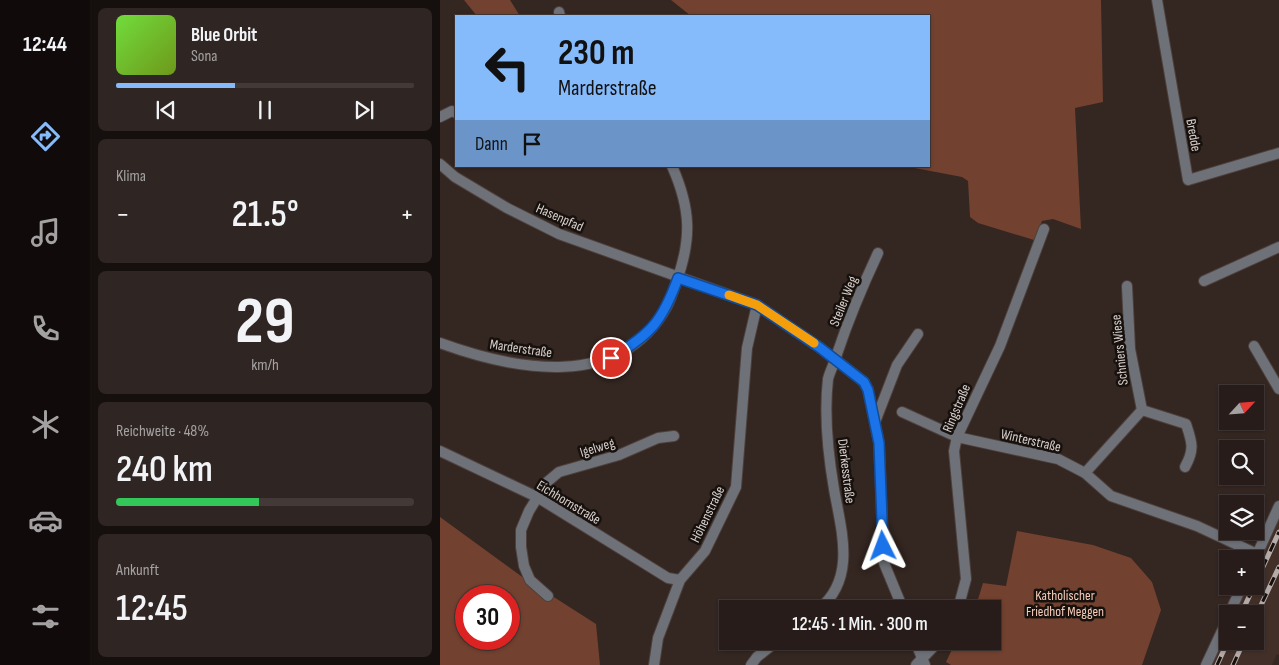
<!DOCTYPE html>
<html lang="de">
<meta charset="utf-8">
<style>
:root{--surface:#271c19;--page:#2f2522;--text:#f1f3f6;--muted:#a4a1a2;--line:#433a38;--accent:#86bbfb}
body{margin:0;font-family:"Sofia Sans Condensed",sans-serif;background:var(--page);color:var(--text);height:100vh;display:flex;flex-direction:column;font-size:19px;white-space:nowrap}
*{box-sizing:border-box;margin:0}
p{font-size:16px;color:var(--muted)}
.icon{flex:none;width:28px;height:28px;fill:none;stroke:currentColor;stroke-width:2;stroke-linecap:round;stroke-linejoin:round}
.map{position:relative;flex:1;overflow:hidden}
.side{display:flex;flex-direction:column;gap:8px;padding:8px;background:#150f0e;width:350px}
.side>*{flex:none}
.banner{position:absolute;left:15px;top:15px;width:475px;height:152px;border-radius:0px;box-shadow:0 1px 4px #0004,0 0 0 1px var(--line);background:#86bbfb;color:#111;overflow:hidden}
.needle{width:32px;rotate:64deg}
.fabs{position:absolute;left:779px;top:385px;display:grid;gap:10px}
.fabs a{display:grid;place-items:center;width:45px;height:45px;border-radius:0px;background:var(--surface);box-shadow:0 1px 4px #0004,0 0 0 1px var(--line);font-size:25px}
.speed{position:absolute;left:15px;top:585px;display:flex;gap:10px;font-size:25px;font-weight:700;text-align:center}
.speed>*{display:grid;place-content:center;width:65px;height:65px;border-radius:50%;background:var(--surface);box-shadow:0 1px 4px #0004,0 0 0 1px var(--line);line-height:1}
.speed .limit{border:8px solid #d22;background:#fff;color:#111}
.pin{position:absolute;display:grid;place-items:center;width:42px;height:42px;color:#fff;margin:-21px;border:2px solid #fff;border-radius:50%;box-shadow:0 1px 5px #0007}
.me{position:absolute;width:55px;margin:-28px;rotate:357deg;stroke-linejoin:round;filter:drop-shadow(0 0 4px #0008)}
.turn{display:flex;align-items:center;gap:18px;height:105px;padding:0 20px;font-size:22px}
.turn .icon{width:65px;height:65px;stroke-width:2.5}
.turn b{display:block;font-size:35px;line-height:42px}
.then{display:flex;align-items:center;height:48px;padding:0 20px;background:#0003;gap:10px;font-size:19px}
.big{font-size:38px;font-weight:600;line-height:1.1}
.side .card{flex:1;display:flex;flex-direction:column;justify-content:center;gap:8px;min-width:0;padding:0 18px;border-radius:8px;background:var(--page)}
.side .dial{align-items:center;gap:0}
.dial b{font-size:65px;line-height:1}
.song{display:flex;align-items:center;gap:15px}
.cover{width:60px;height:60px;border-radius:8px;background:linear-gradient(135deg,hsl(100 70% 55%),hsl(80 70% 35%))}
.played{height:5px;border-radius:2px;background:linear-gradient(90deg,var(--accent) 40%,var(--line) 40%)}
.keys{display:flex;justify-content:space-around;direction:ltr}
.heat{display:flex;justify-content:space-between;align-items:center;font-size:28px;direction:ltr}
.charge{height:8px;border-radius:4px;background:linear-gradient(90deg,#34c759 48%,var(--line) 0)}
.trip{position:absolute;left:279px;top:600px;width:282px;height:50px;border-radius:0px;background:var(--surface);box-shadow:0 1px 4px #0004,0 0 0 1px var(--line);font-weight:600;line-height:50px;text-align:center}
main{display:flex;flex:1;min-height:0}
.dock{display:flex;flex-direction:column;width:90px;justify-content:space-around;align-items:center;background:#100b0a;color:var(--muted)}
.dock .icon{width:35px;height:35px}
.dock .selected{color:var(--accent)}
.dock b{font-size:22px;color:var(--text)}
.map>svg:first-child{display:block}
.built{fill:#422f27}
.green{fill:#72412f;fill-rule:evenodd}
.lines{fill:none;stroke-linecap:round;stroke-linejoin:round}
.street-casing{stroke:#4e413d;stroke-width:12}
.street{stroke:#6e7278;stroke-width:10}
.rail-casing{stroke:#b5aba8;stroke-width:5}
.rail{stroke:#17110e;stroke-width:3;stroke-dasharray:9;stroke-linecap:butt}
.route-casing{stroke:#114b97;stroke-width:12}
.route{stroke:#1a73e8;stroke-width:9}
.slow{stroke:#f59e0b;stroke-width:9}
.labels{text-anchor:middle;stroke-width:5;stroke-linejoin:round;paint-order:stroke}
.street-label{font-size:14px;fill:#d9d0cd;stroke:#17110e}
.park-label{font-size:14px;fill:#f7ccbb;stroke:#17110e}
</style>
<main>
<nav class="dock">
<b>12:44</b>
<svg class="icon selected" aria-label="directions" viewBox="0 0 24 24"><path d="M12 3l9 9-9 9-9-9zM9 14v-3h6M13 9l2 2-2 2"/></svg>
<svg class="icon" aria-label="music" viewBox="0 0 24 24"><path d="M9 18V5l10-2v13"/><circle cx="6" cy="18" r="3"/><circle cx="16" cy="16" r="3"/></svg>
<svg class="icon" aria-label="phone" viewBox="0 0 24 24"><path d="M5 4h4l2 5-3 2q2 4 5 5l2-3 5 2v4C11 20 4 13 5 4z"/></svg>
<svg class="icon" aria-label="climate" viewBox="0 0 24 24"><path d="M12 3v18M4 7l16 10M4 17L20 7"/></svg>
<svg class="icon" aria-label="car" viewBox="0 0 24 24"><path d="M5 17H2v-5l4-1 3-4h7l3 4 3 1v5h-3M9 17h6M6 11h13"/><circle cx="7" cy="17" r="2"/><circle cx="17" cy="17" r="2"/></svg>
<svg class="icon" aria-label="filters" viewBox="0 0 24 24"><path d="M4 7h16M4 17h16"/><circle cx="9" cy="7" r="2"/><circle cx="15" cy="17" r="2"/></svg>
</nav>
<section class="side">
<div class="card">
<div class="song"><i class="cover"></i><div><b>Blue Orbit</b><p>Sona</p></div></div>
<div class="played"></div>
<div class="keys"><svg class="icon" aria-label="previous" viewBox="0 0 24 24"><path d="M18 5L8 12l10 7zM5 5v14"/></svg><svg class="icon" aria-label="pause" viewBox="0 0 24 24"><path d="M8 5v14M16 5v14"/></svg><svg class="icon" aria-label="next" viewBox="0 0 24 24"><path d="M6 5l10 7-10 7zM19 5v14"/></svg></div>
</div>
<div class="card"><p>Klima</p>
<div class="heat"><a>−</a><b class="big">21.5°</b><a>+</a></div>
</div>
<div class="card dial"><b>29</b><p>km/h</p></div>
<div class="card"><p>Reichweite · 48%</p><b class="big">240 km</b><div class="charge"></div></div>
<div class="card"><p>Ankunft</p><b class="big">12:45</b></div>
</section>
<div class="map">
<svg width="839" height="665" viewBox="0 0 839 665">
<rect width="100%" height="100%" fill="#342621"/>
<!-- built -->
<polygon class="built" points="839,513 839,655 837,654 832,665 766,665 787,621 788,641 815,641 815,614 791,614 804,586 815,586 815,564"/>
<!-- green -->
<g class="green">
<polygon points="24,0 70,0 80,16 37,16"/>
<polygon points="231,0 661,0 663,102 635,108 641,229 613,219 602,221 594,240 538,223 530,217 528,181 522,177 464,166 489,166 489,16 251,16"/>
<path d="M0,517L81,576L156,624L160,665H0ZM26,596H69V639H26Z"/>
<polygon points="577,531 653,545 691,558 712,582 721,610 702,665 511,665 506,662 516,641 552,641 552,609 535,609 543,583 566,586"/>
</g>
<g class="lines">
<defs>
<g id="street">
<polyline points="717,0 748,180 839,153"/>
<polyline points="119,12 120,16"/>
<polyline points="0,117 12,111 16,113"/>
<polyline points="0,164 15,177 67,208 119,234 317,305 379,347 424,382 428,390 439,443 444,563 463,609"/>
<polyline points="764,281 839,247"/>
<polyline points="687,286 690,349 702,410"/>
<path d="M0,343C74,370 179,391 226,308C230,301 233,292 236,283C252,239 251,209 232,166"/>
<polyline points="814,346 839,389"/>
<polyline points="462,412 517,437 618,459 645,473 671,496 757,526 817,554"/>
<polyline points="435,422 457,365 478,334"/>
<polyline points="0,451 97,497 228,578 240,580"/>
<path d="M645,473L702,410L746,424C752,442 755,449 745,467"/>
<polyline points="815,559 839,506"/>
<polyline points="108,596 90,580 84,566 81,547 81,530 89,511 107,482 119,472 179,455 218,438 234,436"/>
<path d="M379,609C417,578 401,530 394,489C388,454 384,414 388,379C390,371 395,362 397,354C409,318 422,287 438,253"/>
<polyline points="518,609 526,579 514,451 517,437 560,346 604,229"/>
<polyline points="789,614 802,586"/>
<polyline points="475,641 485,665"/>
<polyline points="214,665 218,638 240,580 265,551 296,487 307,348 317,305"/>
<polyline points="311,665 317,657 337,641"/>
<polyline points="476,665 499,641"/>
<polyline points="766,665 788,618"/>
</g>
</defs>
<!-- street casing -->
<use href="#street" class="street-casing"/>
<!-- street -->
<use href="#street" class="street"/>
<defs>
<g id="rail">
<polyline points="815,584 839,532"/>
<polyline points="801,614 814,586"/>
<polyline points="815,618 839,567"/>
<polyline points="777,665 788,641"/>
<polyline points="793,665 804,641"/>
</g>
</defs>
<!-- rail casing -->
<use href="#rail" class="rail-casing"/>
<!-- rail -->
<use href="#rail" class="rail"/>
</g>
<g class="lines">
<defs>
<path id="route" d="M171,358C211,334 222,322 238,278L317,305L379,347L424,382L428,390L439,443L443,546"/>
</defs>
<!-- route casing -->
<use href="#route" class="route-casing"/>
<!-- route -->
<use href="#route" class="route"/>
<!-- slow -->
<polyline class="slow" points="289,295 317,305 374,343"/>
</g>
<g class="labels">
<!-- street labels -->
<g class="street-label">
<text transform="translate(754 135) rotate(80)" y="5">Bredde</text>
<text transform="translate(120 217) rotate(24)" y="5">Hasenpfad</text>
<text transform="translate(403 301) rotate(-68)" y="5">Steiler Weg</text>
<text transform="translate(81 348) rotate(8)" y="5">Marderstraße</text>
<text transform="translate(679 350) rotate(-96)" y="5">Schniers Wiese</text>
<text transform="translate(516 408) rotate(-67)" y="5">Ringstraße</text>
<text transform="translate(591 440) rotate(13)" y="5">Winterstraße</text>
<text transform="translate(157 447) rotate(-17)" y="5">Igelweg</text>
<text transform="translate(407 471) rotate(83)" y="5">Dierkesstraße</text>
<text transform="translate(129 502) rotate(31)" y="5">Eichhornstraße</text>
<text transform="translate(267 514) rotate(-64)" y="5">Höhenstraße</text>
</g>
<!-- park labels -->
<g class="park-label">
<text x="625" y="600">Katholischer<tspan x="625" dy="16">Friedhof Meggen</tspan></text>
</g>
</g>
</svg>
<div class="fabs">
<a><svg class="needle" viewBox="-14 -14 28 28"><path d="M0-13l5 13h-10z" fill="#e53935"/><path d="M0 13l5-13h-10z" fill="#a4a1a2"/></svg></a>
<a><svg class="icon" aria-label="search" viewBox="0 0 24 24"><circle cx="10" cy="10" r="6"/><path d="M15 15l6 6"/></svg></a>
<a><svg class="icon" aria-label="layers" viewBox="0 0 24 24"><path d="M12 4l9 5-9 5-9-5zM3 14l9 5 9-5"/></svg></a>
<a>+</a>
<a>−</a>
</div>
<div class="speed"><div class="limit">30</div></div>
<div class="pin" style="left:171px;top:358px;background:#d93025"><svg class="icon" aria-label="arrive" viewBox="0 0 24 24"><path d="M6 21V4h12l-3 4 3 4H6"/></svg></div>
<svg class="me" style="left:443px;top:546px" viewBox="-20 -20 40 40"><path d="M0-17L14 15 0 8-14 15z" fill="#1a73e8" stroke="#fff" stroke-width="4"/></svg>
<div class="trip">12:45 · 1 Min. · 300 m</div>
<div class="banner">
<div class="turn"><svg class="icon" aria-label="left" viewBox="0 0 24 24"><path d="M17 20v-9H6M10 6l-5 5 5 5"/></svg><div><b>230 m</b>Marderstraße</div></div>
<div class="then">Dann<svg class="icon" aria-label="arrive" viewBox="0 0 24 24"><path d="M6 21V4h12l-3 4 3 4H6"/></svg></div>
</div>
</div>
</main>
